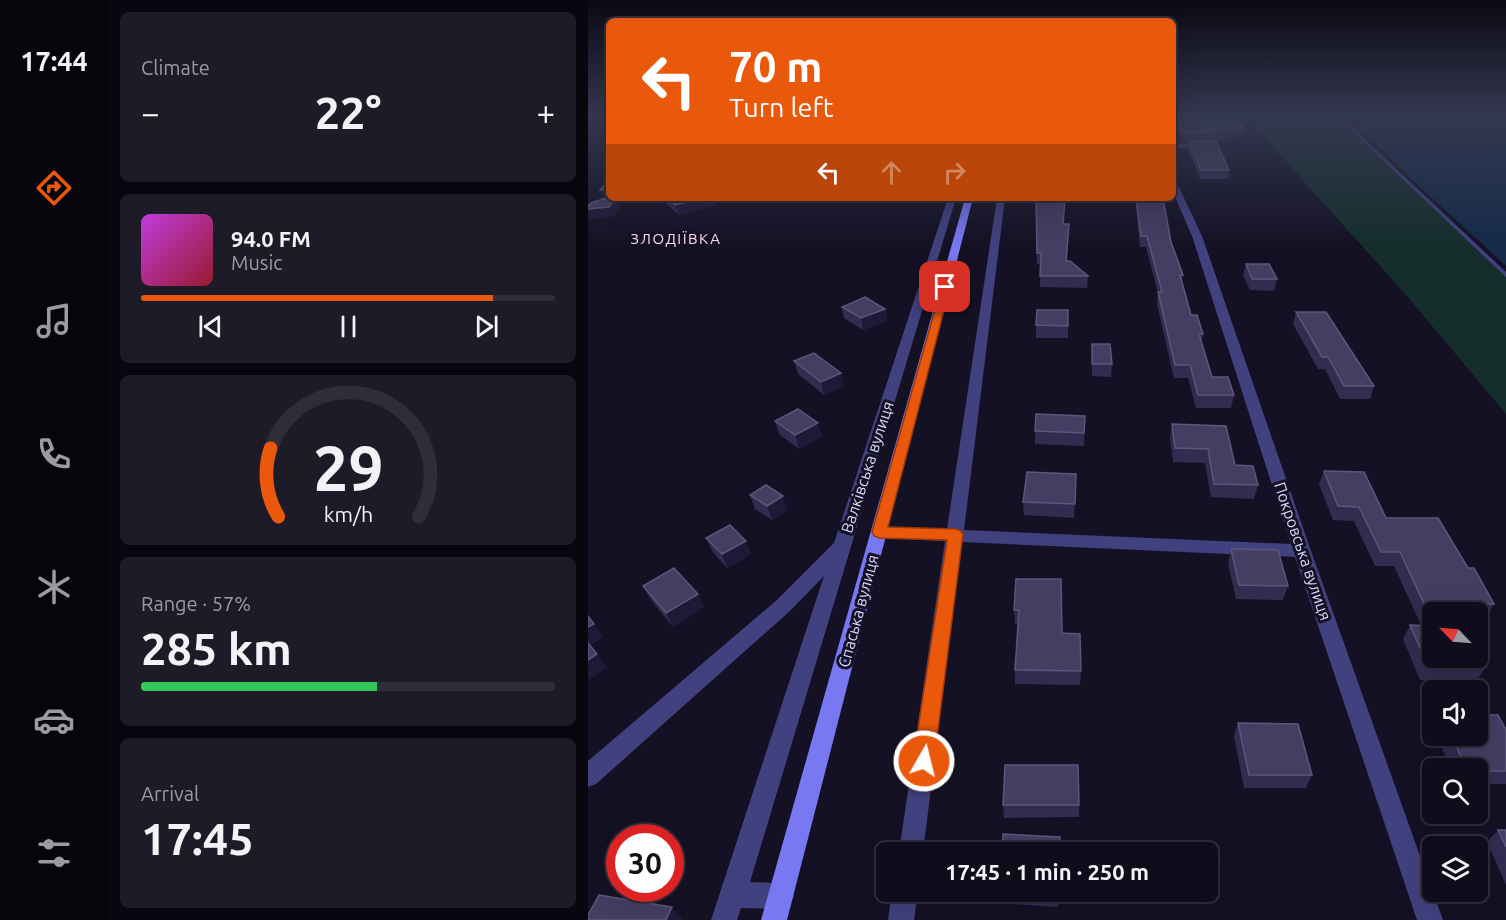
<!DOCTYPE html>
<meta charset="utf-8">
<style>
:root{--surface:#0f0d1b;--page:#1d1b28;--text:#f1f3f6;--muted:#9b9ca3;--line:#2f2d3a;--accent:#ea580c}
body{margin:0;font-family:Ubuntu,sans-serif;background:var(--page);color:var(--text);height:100vh;display:flex;flex-direction:column;font-size:22px;white-space:nowrap}
*{box-sizing:border-box;margin:0}
p{font-size:20px;color:var(--muted)}
.icon{flex:none;width:33px;height:33px;fill:none;stroke:currentColor;stroke-width:2;stroke-linecap:round;stroke-linejoin:round}
.map{position:relative;flex:1;overflow:hidden}
.drawer{display:flex;flex-direction:column;gap:12px;padding:12px;background:#08070f;width:480px}
.drawer>*{flex:none}
.hud{position:absolute;left:18px;top:18px;width:570px;height:183px;border-radius:9px;box-shadow:0 6px 24px #0002,0 0 0 2px var(--line);background:#ea580c;color:#fff;overflow:hidden}
.needle{width:39px;rotate:295deg}
.controls{position:absolute;left:834px;top:602px;display:grid;gap:12px}
.controls a{display:grid;place-items:center;width:66px;height:66px;border-radius:9px;background:var(--surface);box-shadow:0 6px 24px #0002,0 0 0 2px var(--line);font-size:30px}
.speed{position:absolute;left:18px;top:824px;display:flex;gap:12px;font-size:30px;font-weight:700;text-align:center}
.speed>*{display:grid;place-content:center;width:78px;height:78px;border-radius:50%;background:var(--surface);box-shadow:0 6px 24px #0002,0 0 0 2px var(--line);line-height:1}
.speed .limit{border:9px solid #d22;background:#fff;color:#111}
.pin{position:absolute;display:grid;place-items:center;width:51px;height:51px;color:#fff;margin:-26px;border-radius:12px;box-shadow:0 3px 9px #0006}
.me{position:absolute;width:66px;margin:-33px;rotate:8deg;stroke-linejoin:round;filter:drop-shadow(0 0 4px #0008)}
.turn{display:flex;align-items:center;gap:21px;height:126px;padding:0 24px;font-size:27px}
.turn .icon{width:78px;height:78px;stroke-width:2.5}
.turn b{display:block;font-size:42px;line-height:51px}
.lanes{display:flex;align-items:center;height:57px;padding:0 24px;background:#0003;justify-content:center;gap:30px;direction:ltr}
.lanes .off{opacity:.35}
.big{font-size:45px;font-weight:700;line-height:1.1}
.drawer .tile{flex:1;display:flex;flex-direction:column;justify-content:center;gap:9px;min-width:0;padding:0 21px;border-radius:9px;background:var(--page)}
.drawer .dial{align-items:center;gap:0}
.dial svg{height:156px;overflow:visible;fill:none;stroke:var(--line);stroke-width:7;stroke-linecap:round;text-anchor:middle}
.dial text{fill:var(--text);stroke:none}
.song{display:flex;align-items:center;gap:18px}
.cover{width:72px;height:72px;border-radius:9px;background:linear-gradient(135deg,hsl(290 70% 55%),hsl(350 70% 35%))}
.played{height:6px;border-radius:3px;background:linear-gradient(90deg,var(--accent) 85%,var(--line) 85%)}
.keys{display:flex;justify-content:space-around;direction:ltr}
.heat{display:flex;justify-content:space-between;align-items:center;font-size:33px;direction:ltr}
.charge{height:9px;border-radius:4px;background:linear-gradient(90deg,#34c759 57%,var(--line) 0)}
.trip{position:absolute;left:288px;top:842px;width:342px;height:60px;border-radius:9px;background:var(--surface);box-shadow:0 6px 24px #0002,0 0 0 2px var(--line);font-weight:700;line-height:60px;text-align:center}
main{display:flex;flex:1;min-height:0}
.menu{display:flex;flex-direction:column;width:108px;justify-content:space-around;align-items:center;background:#06050b;color:var(--muted)}
.menu .icon{width:42px;height:42px}
.menu .active{color:var(--accent)}
.menu b{font-size:27px;color:var(--text)}
.map>svg:first-child{display:block}
.green{fill:#152e2c}
.water{fill:#152b4a}
.lines{fill:none;stroke-linecap:round;stroke-linejoin:round}
.lane{fill:#41417f;fill-rule:evenodd}
.street{fill:#41417f;fill-rule:evenodd}
.secondary{fill:#7879f2;fill-rule:evenodd}
.wall{fill:#322c51}
.shaded-wall{fill:#1e1937}
.building{fill:#443e63;stroke:#5c567b;stroke-width:1.5}
.route{fill:#ea580c;stroke:#983908;stroke-width:1.5}
.labels{text-anchor:middle;stroke-width:6;stroke-linejoin:round;paint-order:stroke}
.far-neighbourhood-label{font-size:15px;letter-spacing:1.5px;fill:#fcdaf0;stroke:#141124}
.street-label{font-size:16px;fill:#dbd8fb;stroke:#141124}
</style>
<main>
<nav class="menu">
<b>17:44</b>
<svg class="icon active" aria-label="directions" viewBox="0 0 24 24"><path d="M12 3l9 9-9 9-9-9zM9 14v-3h6M13 9l2 2-2 2"/></svg>
<svg class="icon" aria-label="music" viewBox="0 0 24 24"><path d="M9 18V5l10-2v13"/><circle cx="6" cy="18" r="3"/><circle cx="16" cy="16" r="3"/></svg>
<svg class="icon" aria-label="phone" viewBox="0 0 24 24"><path d="M5 4h4l2 5-3 2q2 4 5 5l2-3 5 2v4C11 20 4 13 5 4z"/></svg>
<svg class="icon" aria-label="climate" viewBox="0 0 24 24"><path d="M12 3v18M4 7l16 10M4 17L20 7"/></svg>
<svg class="icon" aria-label="car" viewBox="0 0 24 24"><path d="M5 17H2v-5l4-1 3-4h7l3 4 3 1v5h-3M9 17h6M6 11h13"/><circle cx="7" cy="17" r="2"/><circle cx="17" cy="17" r="2"/></svg>
<svg class="icon" aria-label="filters" viewBox="0 0 24 24"><path d="M4 7h16M4 17h16"/><circle cx="9" cy="7" r="2"/><circle cx="15" cy="17" r="2"/></svg>
</nav>
<section class="drawer">
<div class="tile"><p>Climate</p>
<div class="heat"><a>−</a><b class="big">22°</b><a>+</a></div>
</div>
<div class="tile">
<div class="song"><i class="cover"></i><div><b>94.0 FM</b><p>Music</p></div></div>
<div class="played"></div>
<div class="keys"><svg class="icon" aria-label="previous" viewBox="0 0 24 24"><path d="M18 5L8 12l10 7zM5 5v14"/></svg><svg class="icon" aria-label="pause" viewBox="0 0 24 24"><path d="M8 5v14M16 5v14"/></svg><svg class="icon" aria-label="next" viewBox="0 0 24 24"><path d="M6 5l10 7-10 7zM19 5v14"/></svg></div>
</div>
<div class="tile dial"><svg viewBox="0 0 100 80">
<path d="M14 69A42 42 0 1 1 86 69"/>
<path d="M14 69A42 42 0 0 1 10 34" stroke="#ea580c"/>
<text x="50" y="56" font-size="32" font-weight="700">29</text>
<text x="50" y="72" font-size="11">km/h</text>
</svg></div>
<div class="tile"><p>Range · 57%</p><b class="big">285 km</b><div class="charge"></div></div>
<div class="tile"><p>Arrival</p><b class="big">17:45</b></div>
</section>
<div class="map">
<svg width="918" height="920" viewBox="0 0 918 920">
<rect width="100%" height="100%" fill="#141124"/>
<!-- green -->
<polygon class="green" points="657,116 750,116 918,275 918,414 819,296"/>
<!-- water -->
<polygon class="water" points="760,116 918,116 918,266 818,174"/>
<g class="lines">
<!-- lane -->
<polygon class="lane" points="748,116 752,116 918,272 918,277"/>
<!-- street -->
<g class="street">
<polygon points="624,143 621,147 585,148 585,144"/>
<polygon points="585,181 589,183 614,236 723,551 855,920 829,920 707,557 374,542 335,852 311,852 357,541 291,538 285,536 283,532 285,528 291,526 359,529 409,198 417,198 376,530 703,544 604,236 585,192"/>
<polygon points="33,198 46,198 0,213 0,207"/>
<polygon points="360,198 368,198 162,882 193,883 202,887 206,896 202,905 193,909 153,908 149,920 123,920 236,576 203,610 8,784 0,787 0,761 189,600 246,543"/>
<polygon points="304,891 330,891 326,920 300,920"/>
</g>
<!-- secondary -->
<polygon class="secondary" points="377,198 385,198 199,920 173,920"/>
</g>
<!-- wall -->
<g class="wall">
<polygon points="585,116 656,128 655,136 646,136 646,139 606,141 641,170 640,179 612,179 600,150 601,141 596,142 588,127 585,126"/>
<polygon points="72,198 132,198 126,200 128,205 91,215"/>
<polygon points="448,198 478,198 475,224 481,224 479,261 500,276 499,288 452,287 452,264 449,264"/>
<polygon points="547,198 575,198 583,242 595,275 594,281 603,315 615,334 614,344 624,377 646,395 643,408 608,408 600,378 586,378 569,304 570,293 558,247 552,247"/>
<polygon points="658,264 689,279 686,291 662,290 655,275"/>
<polygon points="254,307 297,309 299,321 275,330 256,318"/>
<polygon points="480,310 480,338 448,338 448,325"/>
<polygon points="708,312 786,386 782,399 752,399 737,369 730,369 705,324"/>
<polygon points="504,344 524,364 523,377 504,376"/>
<polygon points="206,361 256,386 236,395 210,374"/>
<polygon points="497,416 496,446 447,444 447,431"/>
<polygon points="187,421 234,436 211,449 191,434"/>
<polygon points="584,424 647,465 670,485 666,499 623,497 617,463 585,462 582,437"/>
<polygon points="736,471 798,518 880,568 906,604 898,618 890,618 890,612 844,612 844,657 898,667 888,681 832,680 815,639 822,625 833,625 806,566 787,566 766,521 745,520 731,484"/>
<polygon points="488,474 486,518 436,515 435,502"/>
<polygon points="162,495 199,510 184,520 167,509"/>
<polygon points="118,538 163,554 139,568 125,552"/>
<polygon points="643,549 700,586 695,600 648,599 640,563"/>
<polygon points="428,579 474,633 493,671 492,685 427,684 427,670 430,624 427,624 426,610"/>
<polygon points="55,586 116,607 85,627 63,600"/>
<polygon points="650,723 724,775 718,788 656,788 646,736"/>
<polygon points="918,730 918,784 890,784 890,768 863,768 848,735 890,735"/>
<polygon points="415,805 491,805 491,817 416,818"/>
<polygon points="910,830 918,830 918,885 899,842"/>
<polygon points="471,891 470,907 411,903 410,892"/>
</g>
<!-- shaded-wall -->
<g class="shaded-wall">
<polygon points="21,189 21,198 31,198 34,204 25,217 3,219 0,213 0,209 16,200 12,190"/>
<polygon points="113,198 132,198 126,200 128,205 91,215 87,205"/>
<polygon points="297,309 299,321 275,330 273,318"/>
<polygon points="253,373 256,386 236,395 233,382"/>
<polygon points="230,423 234,436 211,449 207,435"/>
<polygon points="195,496 199,510 184,520 179,506"/>
<polygon points="158,541 163,554 139,568 134,554"/>
<polygon points="110,594 116,607 85,627 78,613"/>
<polygon points="6,624 15,637 1,646 0,645 0,627"/>
<polygon points="9,654 19,668 0,680 0,660"/>
<polygon points="84,907 94,918 93,920 78,920"/>
</g>
<!-- building -->
<g class="building">
<polygon points="585,116 646,116 656,128 645,128 647,130 597,133 588,119 585,118"/>
<polygon points="601,141 628,141 641,170 613,170"/>
<polygon points="21,179 21,189 12,190"/>
<polygon points="21,197 21,198 27,198 21,207 0,209 0,206 3,203"/>
<polygon points="80,198 113,198 87,205"/>
<polygon points="448,198 477,198 475,224 481,224 478,261 482,261 500,276 452,276 453,253 449,253"/>
<polygon points="548,198 575,198 583,242 595,275 592,275 603,315 609,315 615,334 611,334 624,377 640,377 646,395 610,395 602,365 587,365 570,292 574,292 559,236 553,236"/>
<polygon points="658,264 681,264 689,279 664,279"/>
<polygon points="277,297 297,309 273,318 254,307"/>
<polygon points="449,310 480,310 480,326 448,325"/>
<polygon points="708,312 738,312 786,386 756,386 740,357 734,357"/>
<polygon points="504,344 522,344 524,364 504,364"/>
<polygon points="226,353 253,373 233,382 206,361"/>
<polygon points="210,409 230,423 207,435 187,421"/>
<polygon points="448,414 497,416 496,433 447,431"/>
<polygon points="584,424 638,426 647,465 665,466 670,485 626,484 620,449 587,448"/>
<polygon points="736,471 776,472 798,518 850,518 880,568 886,568 906,604 865,604 870,612 844,612 844,621 812,552 793,552 771,507 750,506"/>
<polygon points="439,472 488,474 487,504 435,502"/>
<polygon points="178,485 195,496 179,506 162,495"/>
<polygon points="142,525 158,541 134,554 118,538"/>
<polygon points="643,549 690,550 700,586 651,585"/>
<polygon points="86,568 110,594 78,613 55,586"/>
<polygon points="428,579 473,579 474,633 492,634 493,671 427,670 431,610 426,610"/>
<polygon points="0,616 6,624 0,627"/>
<polygon points="822,625 844,626 844,657 890,657 890,651 898,667 840,666"/>
<polygon points="0,643 9,654 0,660"/>
<polygon points="890,715 910,715 918,730 918,771 890,771 890,768 878,768 863,735 890,735"/>
<polygon points="650,723 710,724 724,775 661,775"/>
<polygon points="417,765 490,765 491,805 415,805"/>
<polygon points="910,830 918,830 918,847"/>
<polygon points="415,834 472,837 472,852 414,852"/>
<polygon points="410,891 470,891 470,895 410,892"/>
<polygon points="11,895 84,907 78,920 0,920 0,915"/>
</g>
<!-- sky -->
<linearGradient id="sky" x2="0" y2="1"><stop stop-color="#0b0914"/><stop offset="0.47" stop-color="#343850"/><stop offset="1" stop-color="#343850" stop-opacity="0"/></linearGradient>
<rect width="918" height="245" fill="url(#sky)"/>
<!-- route -->
<polygon class="route" points="354,285 362,287 300,527 368,529 373,531 375,534 346,761 343,768 336,771 328,768 325,761 359,540 291,538 286,536 284,532"/>
<g class="labels">
<!-- far-neighbourhood labels -->
<g class="far-neighbourhood-label">
<text x="88" y="244">ЗЛОДІЇВКА</text>
</g>
<!-- street labels -->
<g class="street-label">
<text transform="translate(279 467) rotate(-72)" y="6">Валківська вулиця</text>
<text transform="translate(715 551) rotate(71)" y="6">Покровська вулиця</text>
<text transform="translate(270 611) rotate(-75)" y="6">Спаська вулиця</text>
</g>
</g>
</svg>
<div class="controls">
<a><svg class="needle" viewBox="-14 -14 28 28"><path d="M0-13l5 13h-10z" fill="#e53935"/><path d="M0 13l5-13h-10z" fill="#9b9ca3"/></svg></a>
<a><svg class="icon" aria-label="sound" viewBox="0 0 24 24"><path d="M4 9h4l5-4v14l-5-4H4zM17 9q2 3 0 6"/></svg></a>
<a><svg class="icon" aria-label="search" viewBox="0 0 24 24"><circle cx="10" cy="10" r="6"/><path d="M15 15l6 6"/></svg></a>
<a><svg class="icon" aria-label="layers" viewBox="0 0 24 24"><path d="M12 4l9 5-9 5-9-5zM3 14l9 5 9-5"/></svg></a>
</div>
<div class="speed"><div class="limit">30</div></div>
<div class="pin" style="left:357px;top:287px;background:#d93025"><svg class="icon" aria-label="arrive" viewBox="0 0 24 24"><path d="M6 21V4h12l-3 4 3 4H6"/></svg></div>
<svg class="me" style="left:336px;top:761px" viewBox="-20 -20 40 40"><circle r="17" fill="#ea580c" stroke="#fff" stroke-width="3"/><path d="M0-11L8 9 0 5-8 9z" fill="#fff"/></svg>
<div class="trip">17:45 · 1 min · 250 m</div>
<div class="hud">
<div class="turn"><svg class="icon" aria-label="left" viewBox="0 0 24 24"><path d="M17 20v-9H6M10 6l-5 5 5 5"/></svg><div><b>70 m</b>Turn left</div></div>
<div class="lanes"><svg class="icon" aria-label="left" viewBox="0 0 24 24"><path d="M17 20v-9H6M10 6l-5 5 5 5"/></svg><svg class="icon off" aria-label="ahead" viewBox="0 0 24 24"><path d="M12 20V5M6 11l6-6 6 6"/></svg><svg class="icon off" aria-label="right" viewBox="0 0 24 24"><path d="M7 20v-9h11M14 6l5 5-5 5"/></svg></div>
</div>
</div>
</main>
